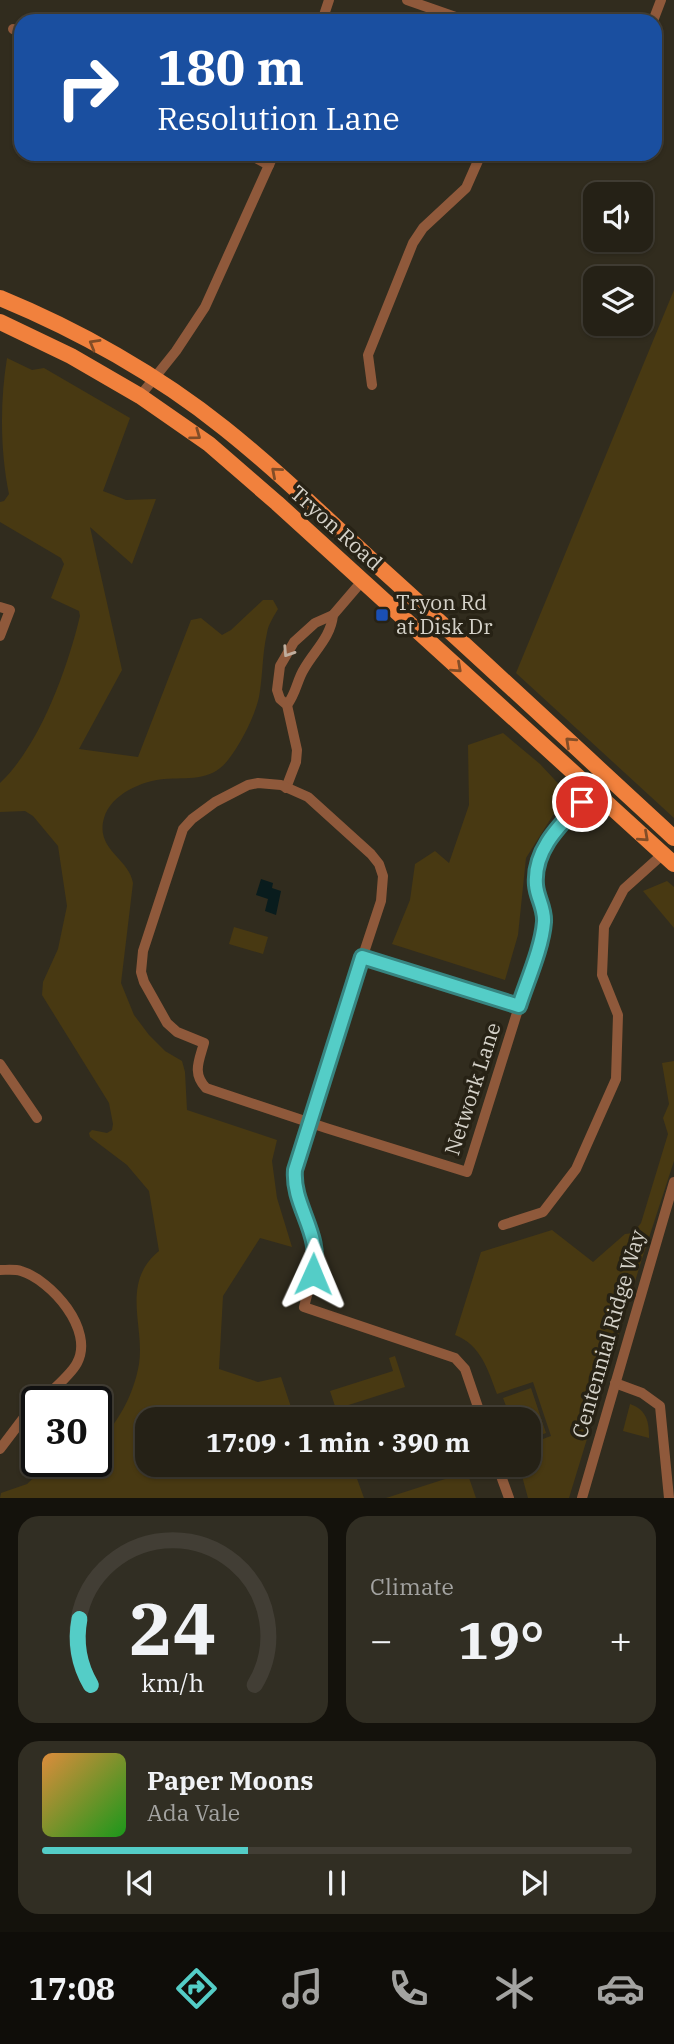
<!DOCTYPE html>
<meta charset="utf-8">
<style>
:root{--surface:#252116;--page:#312e23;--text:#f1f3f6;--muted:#a3a3a1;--line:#423e35;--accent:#54cdc7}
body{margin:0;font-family:"IBM Plex Serif",serif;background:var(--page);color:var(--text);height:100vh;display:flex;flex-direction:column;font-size:26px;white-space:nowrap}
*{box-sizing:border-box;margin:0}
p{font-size:23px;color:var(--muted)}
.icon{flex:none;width:38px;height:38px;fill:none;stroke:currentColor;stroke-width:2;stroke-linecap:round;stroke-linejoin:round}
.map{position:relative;height:1498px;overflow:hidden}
.side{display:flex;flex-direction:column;gap:18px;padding:18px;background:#14120c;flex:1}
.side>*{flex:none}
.hud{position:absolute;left:14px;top:14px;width:648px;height:147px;border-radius:21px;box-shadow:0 2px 5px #0004,0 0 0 2px var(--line);background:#1a4fa0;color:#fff;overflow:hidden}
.tools{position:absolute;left:583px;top:182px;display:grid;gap:14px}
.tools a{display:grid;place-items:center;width:70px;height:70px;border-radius:14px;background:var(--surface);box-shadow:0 2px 5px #0004,0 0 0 2px var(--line);font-size:35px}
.speed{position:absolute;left:21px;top:1386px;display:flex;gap:14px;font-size:35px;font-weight:700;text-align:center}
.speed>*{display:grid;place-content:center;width:91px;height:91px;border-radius:50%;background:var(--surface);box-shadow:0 2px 5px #0004,0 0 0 2px var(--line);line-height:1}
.speed .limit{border:4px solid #111;border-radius:10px;background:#fff;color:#111}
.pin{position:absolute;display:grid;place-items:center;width:60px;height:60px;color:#fff;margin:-30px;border:4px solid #fff;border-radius:50%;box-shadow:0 2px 7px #0007}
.me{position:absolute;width:77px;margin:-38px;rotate:1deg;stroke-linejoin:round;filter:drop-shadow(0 0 5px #0008)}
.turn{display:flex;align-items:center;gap:24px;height:147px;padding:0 28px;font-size:32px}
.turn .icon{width:91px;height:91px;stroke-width:2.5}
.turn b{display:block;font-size:49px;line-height:60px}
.big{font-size:52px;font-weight:700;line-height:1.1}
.side .card{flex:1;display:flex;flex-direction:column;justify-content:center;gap:10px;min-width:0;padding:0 24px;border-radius:21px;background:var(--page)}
.side .dial{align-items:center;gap:0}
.dial svg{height:182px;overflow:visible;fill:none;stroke:var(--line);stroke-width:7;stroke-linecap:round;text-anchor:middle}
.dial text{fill:var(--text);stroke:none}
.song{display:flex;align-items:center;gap:21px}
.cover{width:84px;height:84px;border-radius:10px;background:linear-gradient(135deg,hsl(30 70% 55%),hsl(120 70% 35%))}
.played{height:7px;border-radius:4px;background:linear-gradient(90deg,var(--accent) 35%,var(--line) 35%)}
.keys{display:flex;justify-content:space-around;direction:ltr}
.heat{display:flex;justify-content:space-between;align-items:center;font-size:38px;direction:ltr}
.side .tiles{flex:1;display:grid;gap:18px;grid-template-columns:1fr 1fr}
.card:last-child{grid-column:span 2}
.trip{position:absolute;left:135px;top:1407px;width:406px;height:70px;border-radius:21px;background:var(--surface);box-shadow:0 2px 5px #0004,0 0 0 2px var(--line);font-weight:700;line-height:70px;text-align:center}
.tab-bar{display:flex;height:112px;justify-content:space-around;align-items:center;background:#0f0d09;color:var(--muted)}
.tab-bar .icon{width:49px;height:49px}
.tab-bar .on{color:var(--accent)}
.tab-bar b{font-size:32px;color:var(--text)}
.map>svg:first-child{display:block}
.green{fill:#483912}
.water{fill:#091c1d}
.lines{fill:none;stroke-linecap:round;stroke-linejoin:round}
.street{stroke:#8f593b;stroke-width:10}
.primary{stroke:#f1813d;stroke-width:16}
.oneway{stroke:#824d27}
.oneway2{stroke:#c0ae9e}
.route-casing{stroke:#378581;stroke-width:18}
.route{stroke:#54cdc7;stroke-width:12}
.transit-dot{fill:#1a4fb4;stroke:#272215;stroke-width:2.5}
.labels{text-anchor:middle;stroke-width:7;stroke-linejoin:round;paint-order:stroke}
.street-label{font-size:21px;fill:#d5d2c9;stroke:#272215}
.poi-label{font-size:21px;fill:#d5d2c9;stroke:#272215;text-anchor:start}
</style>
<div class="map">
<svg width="674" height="1498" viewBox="0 0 674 1498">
<rect width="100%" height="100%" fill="#312c1e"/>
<!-- green -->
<g class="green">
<polygon points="674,290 674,818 516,673"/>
<path d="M7,358L32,370L44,368L130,418L103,491L126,500L156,499L132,564L90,527L122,670L79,749L138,757L191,620L201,618L222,635L231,630L263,600H273L278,609C274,616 268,625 267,633C262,654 263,676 259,697C254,718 241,743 228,760C211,782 188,777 164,779C142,781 111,794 104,818C95,850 129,858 133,883L121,983L134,1015L149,1035L165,1051L182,1061L185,1072L187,1110L277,1140L272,1161L277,1198L292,1247L260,1238L223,1296L219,1369L258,1382L281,1377L295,1419H147V1465H352L364,1498H0L1,1493L27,1484L45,1467L71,1461H96V1444C118,1424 134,1394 139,1364C145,1326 120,1283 159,1251L149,1191L127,1165L90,1137L89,1133L92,1130L107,1133L112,1130L113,1124L109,1103L42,995L43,982L58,949L67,906L58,846L33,816L25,811L0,812V783C40,745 67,670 80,616L79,611L51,598L64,564L61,558L0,522V502L4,501L9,494C0,450 0,401 7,358Z"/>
<polygon points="503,733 540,764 567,793 526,858 518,935 505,980 392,944 410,900 415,864 435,851 449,863 469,805 468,745"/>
<polygon points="667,881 674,887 674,928 643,891"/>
<polygon points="234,927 268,937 263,954 229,944"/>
<path d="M674,1061V1161L640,1265L569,1498H528L519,1465H528L529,1444L551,1436L533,1382L497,1394C488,1370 481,1345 455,1335L481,1252L552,1230L593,1262L625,1234L633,1233L641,1223L668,1134L663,1118L669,1104L662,1063Z"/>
<polygon points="395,1356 405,1387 336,1409 330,1391 393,1371 389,1358"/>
<polygon points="531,1388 546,1433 529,1439 528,1419 511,1419 503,1398"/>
<path d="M630,1404C647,1410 649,1422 649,1438L623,1431Z"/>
<polygon points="467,1472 476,1498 386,1498"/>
</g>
<!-- water -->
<polygon class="water" points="261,879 273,883 272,888 281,891 276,915 265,911 268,899 256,895"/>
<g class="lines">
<!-- street -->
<g class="street">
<polyline points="407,0 467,21"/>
<polyline points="322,21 329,0"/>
<polyline points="653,21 661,0"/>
<polyline points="13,29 21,33"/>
<polyline points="248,154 269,165"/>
<polyline points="372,385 368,355 413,243 423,228 466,188 481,154"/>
<polyline points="140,396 176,351 205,307 274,154"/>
<polyline points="0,607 10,610 0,636"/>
<path d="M287,705C296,694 297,680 304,669C314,651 331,637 333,615"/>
<polyline points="286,788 296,762 297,750 287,705 280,699 277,690 280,666 294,642 315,623 333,615 363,580"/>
<polyline points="362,956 519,1006"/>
<polyline points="0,1064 37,1118"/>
<polyline points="503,1225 543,1212 576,1169 616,1079 618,1015 602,975 604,927 624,889 663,854"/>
<path d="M0,1270C7,1270 15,1269 21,1271C51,1280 95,1330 77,1363C71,1375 50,1392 40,1402"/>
<polyline points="615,1383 642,1393 660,1406 669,1498"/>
<path d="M482,1419L465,1369L455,1358L304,1307L316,1261V1250L294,1180L297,1160L308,1122L381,901L383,876L379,864L371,854L308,797L281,785L258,783L248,785L215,802L192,819L183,829L143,951L141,972L144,982L167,1023L177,1032L204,1043C199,1061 192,1073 206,1088L326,1128L467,1172L543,930C546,908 536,900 536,882C535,843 568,817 593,790"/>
<polyline points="0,1449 25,1416 37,1404"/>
<polyline points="497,1465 509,1498"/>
<polyline points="582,1498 674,1182"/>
</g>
<!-- primary -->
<g class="primary">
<path d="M0,298C78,330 158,375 224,428C278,471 327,519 378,566C477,655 575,747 674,838"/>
<polyline points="0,322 71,356 140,396 209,444 277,503 674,864"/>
</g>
</g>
<!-- one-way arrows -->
<defs><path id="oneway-chevron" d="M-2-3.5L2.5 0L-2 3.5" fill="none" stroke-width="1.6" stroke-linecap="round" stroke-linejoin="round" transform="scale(1.75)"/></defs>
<g class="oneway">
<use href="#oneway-chevron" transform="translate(94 344) rotate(-150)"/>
<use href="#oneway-chevron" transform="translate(196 435) rotate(36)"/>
<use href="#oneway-chevron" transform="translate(276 472) rotate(-139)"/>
<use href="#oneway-chevron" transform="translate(457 668) rotate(42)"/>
<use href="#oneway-chevron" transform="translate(570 742) rotate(-137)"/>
<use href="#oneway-chevron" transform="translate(644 837) rotate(42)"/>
</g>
<use class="oneway2" href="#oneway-chevron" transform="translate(288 652) rotate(123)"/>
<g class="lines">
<defs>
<path id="route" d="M313,1274C323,1233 292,1207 295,1170L362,957L519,1006C527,981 542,948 544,922C545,908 537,898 536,885C533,850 560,825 582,802"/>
</defs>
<!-- route casing -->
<use href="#route" class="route-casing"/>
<!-- route -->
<use href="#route" class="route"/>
</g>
<!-- markers -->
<rect class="transit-dot" x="375" y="608" width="14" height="14" rx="3.5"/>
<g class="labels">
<!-- street labels -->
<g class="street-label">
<text transform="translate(336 528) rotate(42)" y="7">Tryon Road</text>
<text transform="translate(473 1089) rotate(-72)" y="7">Network Lane</text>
<text transform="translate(609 1334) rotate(-74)" y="7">Centennial Ridge Way</text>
</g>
<!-- poi labels -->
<g class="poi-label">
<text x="396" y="610">Tryon Rd<tspan x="396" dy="24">at Disk Dr</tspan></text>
</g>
</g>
</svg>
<div class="tools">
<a><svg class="icon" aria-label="sound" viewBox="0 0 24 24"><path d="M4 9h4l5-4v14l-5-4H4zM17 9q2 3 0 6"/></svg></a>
<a><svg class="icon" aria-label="layers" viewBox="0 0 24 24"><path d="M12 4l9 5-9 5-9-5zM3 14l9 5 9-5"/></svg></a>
</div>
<div class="speed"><div class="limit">30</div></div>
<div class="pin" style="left:582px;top:802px;background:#d93025"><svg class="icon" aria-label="arrive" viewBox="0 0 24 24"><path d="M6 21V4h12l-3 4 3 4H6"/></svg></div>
<svg class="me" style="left:313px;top:1274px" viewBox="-20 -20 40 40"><path d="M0-17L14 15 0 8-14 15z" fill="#54cdc7" stroke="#fff" stroke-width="4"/></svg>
<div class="trip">17:09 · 1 min · 390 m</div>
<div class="hud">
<div class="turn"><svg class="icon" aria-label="right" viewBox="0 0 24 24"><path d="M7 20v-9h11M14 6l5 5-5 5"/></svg><div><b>180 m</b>Resolution Lane</div></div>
</div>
</div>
<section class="side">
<div class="tiles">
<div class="card dial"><svg viewBox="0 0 100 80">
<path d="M14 69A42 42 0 1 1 86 69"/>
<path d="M14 69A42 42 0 0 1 9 40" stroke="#54cdc7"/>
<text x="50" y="56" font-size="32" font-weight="700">24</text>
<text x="50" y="72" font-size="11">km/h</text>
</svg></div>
<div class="card"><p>Climate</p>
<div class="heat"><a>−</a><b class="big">19°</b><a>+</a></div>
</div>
<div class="card">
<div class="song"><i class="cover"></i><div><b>Paper Moons</b><p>Ada Vale</p></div></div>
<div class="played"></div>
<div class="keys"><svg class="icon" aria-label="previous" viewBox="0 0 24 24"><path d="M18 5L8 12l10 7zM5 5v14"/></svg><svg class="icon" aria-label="pause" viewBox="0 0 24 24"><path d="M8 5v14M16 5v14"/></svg><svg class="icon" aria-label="next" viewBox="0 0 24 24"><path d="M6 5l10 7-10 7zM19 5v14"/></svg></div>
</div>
</div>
</section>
<nav class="tab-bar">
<b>17:08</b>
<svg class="icon on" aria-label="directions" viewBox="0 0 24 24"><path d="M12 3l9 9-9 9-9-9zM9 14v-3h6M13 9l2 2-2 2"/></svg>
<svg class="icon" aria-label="music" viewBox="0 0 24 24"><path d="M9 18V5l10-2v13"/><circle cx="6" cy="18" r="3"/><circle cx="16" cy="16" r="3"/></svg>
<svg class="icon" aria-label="phone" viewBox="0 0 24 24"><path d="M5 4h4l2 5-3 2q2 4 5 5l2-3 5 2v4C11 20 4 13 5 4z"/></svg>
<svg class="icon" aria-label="climate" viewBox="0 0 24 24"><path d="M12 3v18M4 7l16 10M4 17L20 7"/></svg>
<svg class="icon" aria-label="car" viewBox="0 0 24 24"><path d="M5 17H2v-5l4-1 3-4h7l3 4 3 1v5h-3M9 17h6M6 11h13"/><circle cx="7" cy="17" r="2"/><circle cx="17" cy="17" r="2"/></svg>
</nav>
